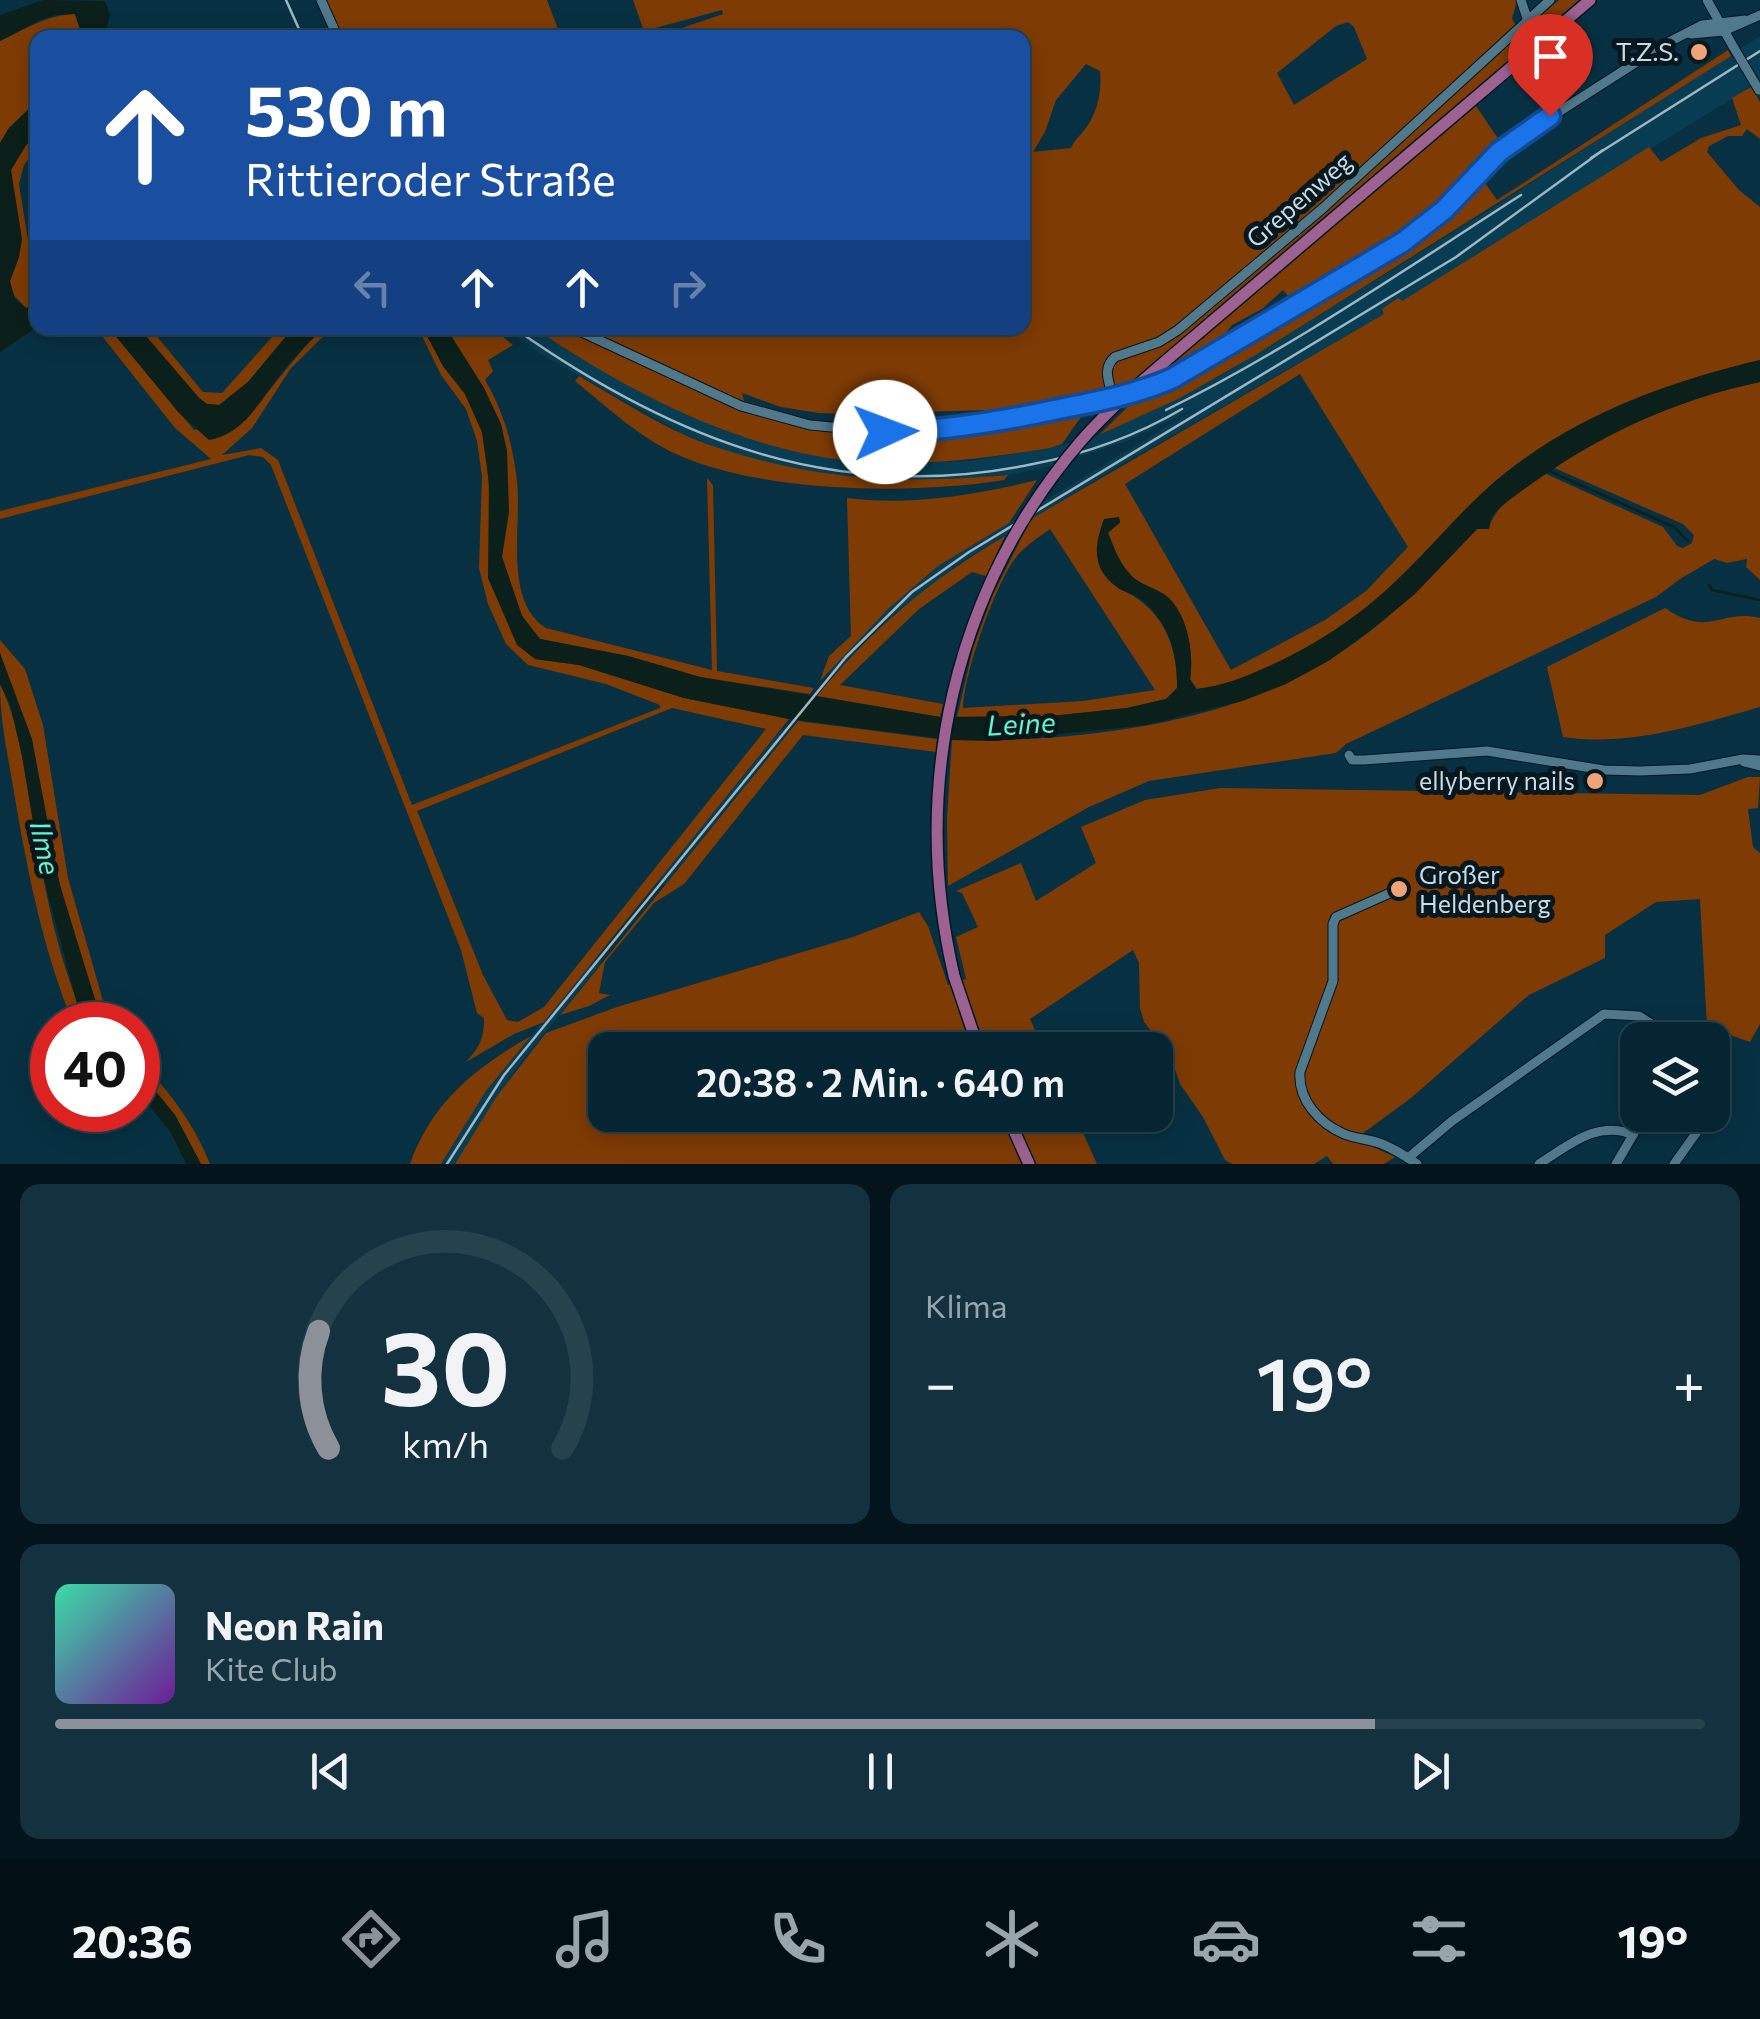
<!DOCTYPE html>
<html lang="de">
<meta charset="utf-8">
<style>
:root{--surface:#052532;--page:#13313e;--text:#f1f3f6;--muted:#97a5ac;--line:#26424d;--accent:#8c9099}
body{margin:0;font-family:Commissioner,sans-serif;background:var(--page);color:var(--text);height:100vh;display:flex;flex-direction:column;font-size:38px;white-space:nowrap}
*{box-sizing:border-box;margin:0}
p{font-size:32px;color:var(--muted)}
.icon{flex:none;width:55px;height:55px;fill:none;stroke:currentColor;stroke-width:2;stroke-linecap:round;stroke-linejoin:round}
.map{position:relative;height:1164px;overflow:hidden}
.drawer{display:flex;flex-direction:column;gap:20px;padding:20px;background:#03141c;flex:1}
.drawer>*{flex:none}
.hud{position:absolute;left:30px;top:30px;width:1000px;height:305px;border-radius:20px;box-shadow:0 5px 25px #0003,0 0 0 2px var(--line);background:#1a4fa0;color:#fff;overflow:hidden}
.controls{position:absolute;left:1620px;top:1022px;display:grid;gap:20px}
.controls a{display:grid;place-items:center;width:110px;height:110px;border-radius:20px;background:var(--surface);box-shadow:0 5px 25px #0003,0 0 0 2px var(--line);font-size:50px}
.speed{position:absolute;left:30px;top:1002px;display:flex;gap:20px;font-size:50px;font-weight:700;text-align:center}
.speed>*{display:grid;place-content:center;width:130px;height:130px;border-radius:50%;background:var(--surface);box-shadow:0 5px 25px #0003,0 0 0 2px var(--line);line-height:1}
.speed .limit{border:15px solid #d22;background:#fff;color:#111}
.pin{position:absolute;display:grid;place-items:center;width:85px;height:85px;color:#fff;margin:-102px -42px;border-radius:50% 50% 50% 0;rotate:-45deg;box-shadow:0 0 10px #0007}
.pin .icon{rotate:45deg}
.me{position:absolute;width:110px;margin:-55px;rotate:88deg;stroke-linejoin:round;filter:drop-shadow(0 0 8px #0008)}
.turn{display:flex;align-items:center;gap:35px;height:210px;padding:0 50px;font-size:45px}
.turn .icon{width:130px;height:130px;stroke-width:2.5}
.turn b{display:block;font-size:70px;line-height:85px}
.lanes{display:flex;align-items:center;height:95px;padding:0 50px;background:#0003;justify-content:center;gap:50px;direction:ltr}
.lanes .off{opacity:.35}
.big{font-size:75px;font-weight:600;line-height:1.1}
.drawer .tile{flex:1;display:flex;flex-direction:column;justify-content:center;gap:15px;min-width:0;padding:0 35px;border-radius:20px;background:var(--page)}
.drawer .dial{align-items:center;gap:0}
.dial svg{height:260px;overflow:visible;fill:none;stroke:var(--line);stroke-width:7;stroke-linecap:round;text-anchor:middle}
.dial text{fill:var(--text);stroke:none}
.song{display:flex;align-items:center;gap:30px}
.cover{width:120px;height:120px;border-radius:15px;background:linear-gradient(135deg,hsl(160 70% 55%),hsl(280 70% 35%))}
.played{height:10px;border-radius:5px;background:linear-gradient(90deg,var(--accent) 80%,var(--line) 80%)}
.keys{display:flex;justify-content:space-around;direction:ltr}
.heat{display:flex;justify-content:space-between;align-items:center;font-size:55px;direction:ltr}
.drawer .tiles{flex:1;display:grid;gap:20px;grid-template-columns:1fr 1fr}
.tile:last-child{grid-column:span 2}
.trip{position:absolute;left:588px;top:1032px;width:585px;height:100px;border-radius:20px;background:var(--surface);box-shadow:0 5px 25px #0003,0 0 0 2px var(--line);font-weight:600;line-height:100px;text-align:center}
.dock{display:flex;height:160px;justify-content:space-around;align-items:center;background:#020f14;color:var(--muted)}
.dock .icon{width:70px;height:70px}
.dock .active{color:var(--accent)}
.dock b{font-size:45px;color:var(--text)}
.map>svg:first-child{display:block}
.built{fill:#073c52}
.green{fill:#7f3b04;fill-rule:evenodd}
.water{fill:#0b201a}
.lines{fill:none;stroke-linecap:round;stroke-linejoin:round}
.stream{stroke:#0b201a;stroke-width:2.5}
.minor-casing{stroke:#001724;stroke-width:11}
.major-casing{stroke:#001724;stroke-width:14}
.minor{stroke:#51798c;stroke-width:9}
.major{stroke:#9d6291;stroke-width:11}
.rail{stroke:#9eb7c3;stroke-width:2.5}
.minor-bridge-casing{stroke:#001724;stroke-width:11;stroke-linecap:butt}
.major-bridge-casing{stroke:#001724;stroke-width:14;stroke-linecap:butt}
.minor-bridge{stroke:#51798c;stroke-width:9}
.major-bridge{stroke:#9d6291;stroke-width:11}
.route-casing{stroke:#114b97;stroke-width:25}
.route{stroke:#1a73e8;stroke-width:18}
.poi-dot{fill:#efa377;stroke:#07171e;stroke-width:4}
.labels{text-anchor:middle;stroke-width:10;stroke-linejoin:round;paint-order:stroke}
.poi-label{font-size:25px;fill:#c7dbe6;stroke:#07171e;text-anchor:end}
.street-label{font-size:25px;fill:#c7dbe6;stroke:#07171e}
.water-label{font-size:28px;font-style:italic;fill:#5df8cc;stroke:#07171e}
</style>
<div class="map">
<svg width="1760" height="1164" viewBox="0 0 1760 1164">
<rect width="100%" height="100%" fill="#073142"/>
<!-- built -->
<g class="built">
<polygon points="1760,36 1760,80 1751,87 1401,302 1398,299 1384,314 1107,473 961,562 876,628 834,675 828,671 853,644 888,609 938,566 1198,407 1127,441 1047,467 1008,475 933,481 846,477 798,470 720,449 680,432 539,353 505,328 534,328 567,350 717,428 794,451 849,461 899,463 970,461 1050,448 1099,435 1220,376 1489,210"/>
<polygon points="781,730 788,732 664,885 658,880"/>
<polygon points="594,960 602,962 512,1074 455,1164 441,1164 486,1091"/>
</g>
<!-- green -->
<g class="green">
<polygon points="317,0 547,0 561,37 334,37"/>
<path d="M633,0H1517L1512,19L1520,32L1559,0H1579L1527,45L1535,56L1476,106L1501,143L1475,169L1497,200L1728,50L1731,56L1257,354L1180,398L1099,435L1165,370L1153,363L1103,406L1044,417L1085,411L1062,444L1050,448C983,459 918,467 850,461C737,449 627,391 534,328H560L571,333L565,328H1022V38L675,37L673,31L723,14L722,10L644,31ZM1348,22L1354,27L1367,59L1294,105L1277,73L1336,26ZM1086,64L1100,71C1102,91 1098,111 1086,128C1080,136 1075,139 1071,148L1033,152L1045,132L1056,100ZM1283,290L1289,297L1271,318L1213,349L1232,325L1262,309ZM742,393L781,407L819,413L915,417L918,412L989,410L1007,413C948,430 872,432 812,420C789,416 766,407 744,401Z"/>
<path d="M75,14L81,30L79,37L38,38L37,101L9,128L0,143V41C26,29 46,15 75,14Z"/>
<path d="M1751,87L1760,102V139L1747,129L1742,136H1728L1709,146L1707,152L1739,190L1760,207V360C1668,382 1579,414 1504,474C1468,503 1439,538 1407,571C1355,624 1271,681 1197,689L1190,679C1194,653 1188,616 1168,598C1157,587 1139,586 1129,573C1118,560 1114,548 1108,532L1120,523L1119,518L1104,519L1118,588C1161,606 1178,644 1177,688L1166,699L1127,708L1051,716L957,717L973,648L993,594L1031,519L1384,314L1382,309L1398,298L1402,301L1649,147L1661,162L1701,138L1741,125L1732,98ZM1300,374L1408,547L1366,591L1325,620L1231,670L1125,484ZM1050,529L1155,690L1083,701L963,708C964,674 994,588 1014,560C1023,547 1038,538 1050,529Z"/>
<polygon points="37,135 37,148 24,165 19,184 30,253 29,295 37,296 37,303 26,308 11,292 10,281 19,257 11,170 26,145"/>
<path d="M91,328H109L194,430L245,421C271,389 294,357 323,328H332L291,368L252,428L222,455L261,448L278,460L412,805L660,708V705L606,684L528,665L506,644L488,604L479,568L482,476L477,441L466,409L441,375L418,328H423L443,366L465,394L482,432L487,458L491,529L535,659L579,665L684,698L789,719L544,1022L514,1034L466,1062C480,1047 484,1038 484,1018L477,1013L461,950L271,465L263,457L249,455L0,519V511L211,459L175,428L98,331ZM672,708L766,729L544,1007L518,1022L507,1020L483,975L417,811Z"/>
<polygon points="139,328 150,328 203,392 222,393 280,328 293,328 248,382 220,405 207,404 199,398"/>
<path d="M446,328H492L513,345L488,360L493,371L485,380C504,412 513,445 517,482C522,525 503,601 546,628L712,670L707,478L713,485L717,671L814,688L810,694L700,677L628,656L540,639L522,616L502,557L507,451L484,388Z"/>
<path d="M579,376C624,402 672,434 722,449C823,481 903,484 1008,475L1004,480C911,495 762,493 676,454C639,437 607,407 575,381Z"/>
<path d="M1760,382V580L1746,567L1747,559L1727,563L1714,559L1680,579L1656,597L1346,744L1336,753L1149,781L1089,807L948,886L947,818L952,740C1075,742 1222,726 1329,660C1386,625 1431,577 1477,529L1489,528C1495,504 1525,488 1544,473L1663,527L1677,546L1683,548L1692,543L1694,535L1683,524L1552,467C1618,427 1684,398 1760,382Z"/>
<path d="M1037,480L1009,523L938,566L888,609L820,681L829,656L851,636L847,498C911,506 974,495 1037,480Z"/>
<path d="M1005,536L986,576L972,572L919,609L840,685L943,704L940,717L817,696C874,627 927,582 1005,536Z"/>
<path d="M1665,608C1710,639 1719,608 1760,618V707C1697,725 1628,747 1563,737L1547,667Z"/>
<polygon points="0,640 25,669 43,725 68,878 105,1008 114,1025 103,1025 74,938 0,653"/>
<path d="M0,684C19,723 24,768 31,810C43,879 57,963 88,1025H74C43,951 27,870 14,792C8,756 0,721 0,684Z"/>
<polygon points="798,721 937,739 936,752 803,735 684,884 654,903 605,962 599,993 610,995 589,1006 560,1015"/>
<polygon points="1748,777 1760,777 1758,808 1748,809 1753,847 1760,853 1760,1024 1750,1042 1707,1027 1700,899 1656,902 1605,935 1605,958 1529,995 1411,1098 1355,1139 1395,1157 1384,1164 1333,1164 1327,1156 1314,1164 1232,1164 1225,1160 1203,1117 1180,1084 1170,1054 1144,1022 1140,1008 1139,963 1133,950 1030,1019 1044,1050 605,1050 605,1115 1075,1115 1097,1164 455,1164 497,1096 546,1033 617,1007 853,937 919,912 928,926 948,985 966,979 956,937 978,927 962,893 956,891 1021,863 1036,901 1096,863 1081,827 1145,800 1220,788 1700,795"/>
<path d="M531,1036L486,1091L441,1164H410C432,1102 475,1068 531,1036Z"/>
<path d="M138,1058C169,1092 193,1121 210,1164H201L175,1115L138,1070Z"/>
</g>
<!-- water -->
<g class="water">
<polygon points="43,0 105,1 110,15 105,37 79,37 80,30 75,14 56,15 40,20 0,41 0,15"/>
<polygon points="37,101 37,135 26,145 11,170 22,239 19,257 10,281 15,299 26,308 37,303 37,327 0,352 0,143 9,128"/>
<path d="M109,328H139L199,398L207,404L219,405L248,382L293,328H323C308,343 292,359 279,376C259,402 244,434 209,440L179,413Z"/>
<path d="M423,328H446L484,388L501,424L507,451L509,512L502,557L522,616L540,639L628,656L700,677L940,717L1051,716L1127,708L1166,699L1177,688C1178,654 1169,620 1139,598C1133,594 1124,592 1118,588C1091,569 1094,546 1104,519L1119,517L1120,522L1108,533C1114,548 1118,560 1129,573C1139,586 1157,587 1169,598C1188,617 1194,654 1190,679L1196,689C1223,686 1245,677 1269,666C1320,643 1367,611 1406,571C1439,539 1468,503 1504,474C1579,414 1668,382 1760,360V382C1660,403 1578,446 1498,509L1491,517L1489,529H1477L1415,594L1375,627L1330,660L1286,684L1242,701L1146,725L996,741L952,740L789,719L684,698L579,665L535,659L517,645L488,578L489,483L482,432L465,394L443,366Z"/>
<polygon points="0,653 32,739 59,882 103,1025 88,1025 77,1004 41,868 22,756 10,704 0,684"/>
<polygon points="138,1070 175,1115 201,1164 186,1164 171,1133 138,1091"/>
</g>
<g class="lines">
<!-- stream -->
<g class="stream">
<polyline points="1547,470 1674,527 1688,541"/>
<polyline points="1709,585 1712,590 1760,600"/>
</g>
<defs>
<g id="minor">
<polyline points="321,0 338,38"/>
<polyline points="1521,0 1527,18"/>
<polyline points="1707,0 1734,48"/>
<polyline points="1691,34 1724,31 1760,15"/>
<polyline points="573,328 741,406 810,425 885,432 926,431 1011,419 1132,394 1173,378 1214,357 1403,242 1445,210 1482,168 1510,143 1665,44 1702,25 1745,20"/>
<path d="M1113,399C1110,383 1101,369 1115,357L1159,342L1178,330L1322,209L1550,0"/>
<polyline points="1349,755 1352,760 1364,760 1487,751 1604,770 1640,771 1690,769 1743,759 1760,760"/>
<polyline points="1744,762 1760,766"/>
<path d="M1390,893L1336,917L1333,924V981L1300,1072C1298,1100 1319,1123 1344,1134C1356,1139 1370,1139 1382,1144C1394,1149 1407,1157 1417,1164"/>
<polyline points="1408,1158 1452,1121 1604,1014 1639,1016 1653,1025 1661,1040"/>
<path d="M1539,1164C1568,1146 1598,1119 1633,1135L1645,1115"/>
<polyline points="1616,1164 1633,1135"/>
<polyline points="1674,1164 1709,1115"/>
</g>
<g id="major">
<polyline points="1175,353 1590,0"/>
<polyline points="954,976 979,1050"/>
<polyline points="1007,1115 1029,1164"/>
</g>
</defs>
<!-- minor casing -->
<use href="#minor" class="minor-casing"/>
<!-- major casing -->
<use href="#major" class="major-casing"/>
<!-- minor -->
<use href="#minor" class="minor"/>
<!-- major -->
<use href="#major" class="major"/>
<!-- rail -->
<g class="rail">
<polyline points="286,0 303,38"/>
<polyline points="1591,158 1760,51"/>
<path d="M514,328C673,440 836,505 1033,464C1085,454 1136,436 1182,409"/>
<path d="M1166,410C1290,349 1405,269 1521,195"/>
<polyline points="447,1164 504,1075 846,657 912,592 969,552 1456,257 1603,150"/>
</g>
<defs>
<polyline id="minor-bridge" points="1734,48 1759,90"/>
<path id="major-bridge" d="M954,976C910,787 953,590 1081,441C1109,409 1142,381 1175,353"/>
</defs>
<!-- minor-bridge casing -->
<use href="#minor-bridge" class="minor-bridge-casing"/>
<!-- major-bridge casing -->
<use href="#major-bridge" class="major-bridge-casing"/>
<!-- minor-bridge -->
<use href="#minor-bridge" class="minor-bridge"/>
<!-- major-bridge -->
<use href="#major-bridge" class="major-bridge"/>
</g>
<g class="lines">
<defs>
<path id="route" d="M885,432C942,431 998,422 1054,410C1095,402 1135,395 1173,378L1403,242L1444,210L1499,152L1550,116"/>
</defs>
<!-- route casing -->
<use href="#route" class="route-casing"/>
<!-- route -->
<use href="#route" class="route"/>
</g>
<!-- markers -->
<g class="poi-dot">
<circle cx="1699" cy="52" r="10"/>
<circle cx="1595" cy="781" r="10"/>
<circle cx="1399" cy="889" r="10"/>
</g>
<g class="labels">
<!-- poi labels -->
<g class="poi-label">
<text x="1679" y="61">T.Z.S.</text>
<text x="1575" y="790">ellyberry nails</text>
<text x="1419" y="884" text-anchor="start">Großer<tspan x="1419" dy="29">Heldenberg</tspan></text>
</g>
<!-- street labels -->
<g class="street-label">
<text transform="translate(1299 200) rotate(-41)" y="9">Grepenweg</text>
</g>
<!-- water labels -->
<g class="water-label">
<text transform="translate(1021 724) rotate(-3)" y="10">Leine</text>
<text transform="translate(45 848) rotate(78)" y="10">Ilme</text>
</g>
</g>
</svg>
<div class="controls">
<a><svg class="icon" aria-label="layers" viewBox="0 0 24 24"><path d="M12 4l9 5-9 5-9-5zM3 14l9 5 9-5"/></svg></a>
</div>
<div class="speed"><div class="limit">40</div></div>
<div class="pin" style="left:1550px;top:116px;background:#d93025"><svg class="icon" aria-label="arrive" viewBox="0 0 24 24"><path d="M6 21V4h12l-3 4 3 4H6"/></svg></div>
<svg class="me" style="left:885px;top:432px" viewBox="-20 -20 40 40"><circle r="19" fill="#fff"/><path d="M0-13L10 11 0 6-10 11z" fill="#1a73e8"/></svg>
<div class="trip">20:38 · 2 Min. · 640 m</div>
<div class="hud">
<div class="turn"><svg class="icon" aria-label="ahead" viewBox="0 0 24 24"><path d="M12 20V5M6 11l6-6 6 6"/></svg><div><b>530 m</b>Rittieroder Straße</div></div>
<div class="lanes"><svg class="icon off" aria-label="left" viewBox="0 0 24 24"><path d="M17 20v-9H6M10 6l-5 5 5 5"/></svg><svg class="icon" aria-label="ahead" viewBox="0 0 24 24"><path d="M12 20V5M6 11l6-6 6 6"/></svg><svg class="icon" aria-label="ahead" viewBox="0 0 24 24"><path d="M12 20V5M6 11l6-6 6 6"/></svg><svg class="icon off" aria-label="right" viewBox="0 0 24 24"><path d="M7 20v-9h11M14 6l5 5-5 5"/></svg></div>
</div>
</div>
<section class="drawer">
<div class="tiles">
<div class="tile dial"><svg viewBox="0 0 100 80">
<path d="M14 69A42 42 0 1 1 86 69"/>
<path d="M14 69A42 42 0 0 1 11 33" stroke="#8c9099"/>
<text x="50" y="56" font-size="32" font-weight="700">30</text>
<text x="50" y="72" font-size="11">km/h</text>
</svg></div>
<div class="tile"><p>Klima</p>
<div class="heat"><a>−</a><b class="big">19°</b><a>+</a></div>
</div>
<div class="tile">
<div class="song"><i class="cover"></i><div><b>Neon Rain</b><p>Kite Club</p></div></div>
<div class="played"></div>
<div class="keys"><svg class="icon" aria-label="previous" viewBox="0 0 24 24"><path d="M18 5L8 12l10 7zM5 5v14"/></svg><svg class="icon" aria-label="pause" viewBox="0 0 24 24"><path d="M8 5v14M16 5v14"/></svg><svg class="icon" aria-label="next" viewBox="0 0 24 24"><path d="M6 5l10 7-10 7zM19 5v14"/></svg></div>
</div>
</div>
</section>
<nav class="dock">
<b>20:36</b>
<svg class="icon active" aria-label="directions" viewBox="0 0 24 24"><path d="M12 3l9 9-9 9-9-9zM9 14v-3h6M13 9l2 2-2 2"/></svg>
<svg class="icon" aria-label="music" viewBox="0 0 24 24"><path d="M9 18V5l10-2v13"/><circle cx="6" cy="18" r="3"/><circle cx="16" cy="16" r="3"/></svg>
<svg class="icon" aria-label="phone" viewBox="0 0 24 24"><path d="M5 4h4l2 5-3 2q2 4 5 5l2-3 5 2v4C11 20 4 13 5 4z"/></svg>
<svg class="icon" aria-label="climate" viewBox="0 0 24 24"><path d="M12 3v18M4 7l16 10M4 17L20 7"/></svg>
<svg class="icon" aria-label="car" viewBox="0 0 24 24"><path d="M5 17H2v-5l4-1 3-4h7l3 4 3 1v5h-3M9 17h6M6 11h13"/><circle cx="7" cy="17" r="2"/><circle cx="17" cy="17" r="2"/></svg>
<svg class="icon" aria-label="filters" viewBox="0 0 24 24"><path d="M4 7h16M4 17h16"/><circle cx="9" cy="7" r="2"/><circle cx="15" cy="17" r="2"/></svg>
<b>19°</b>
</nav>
